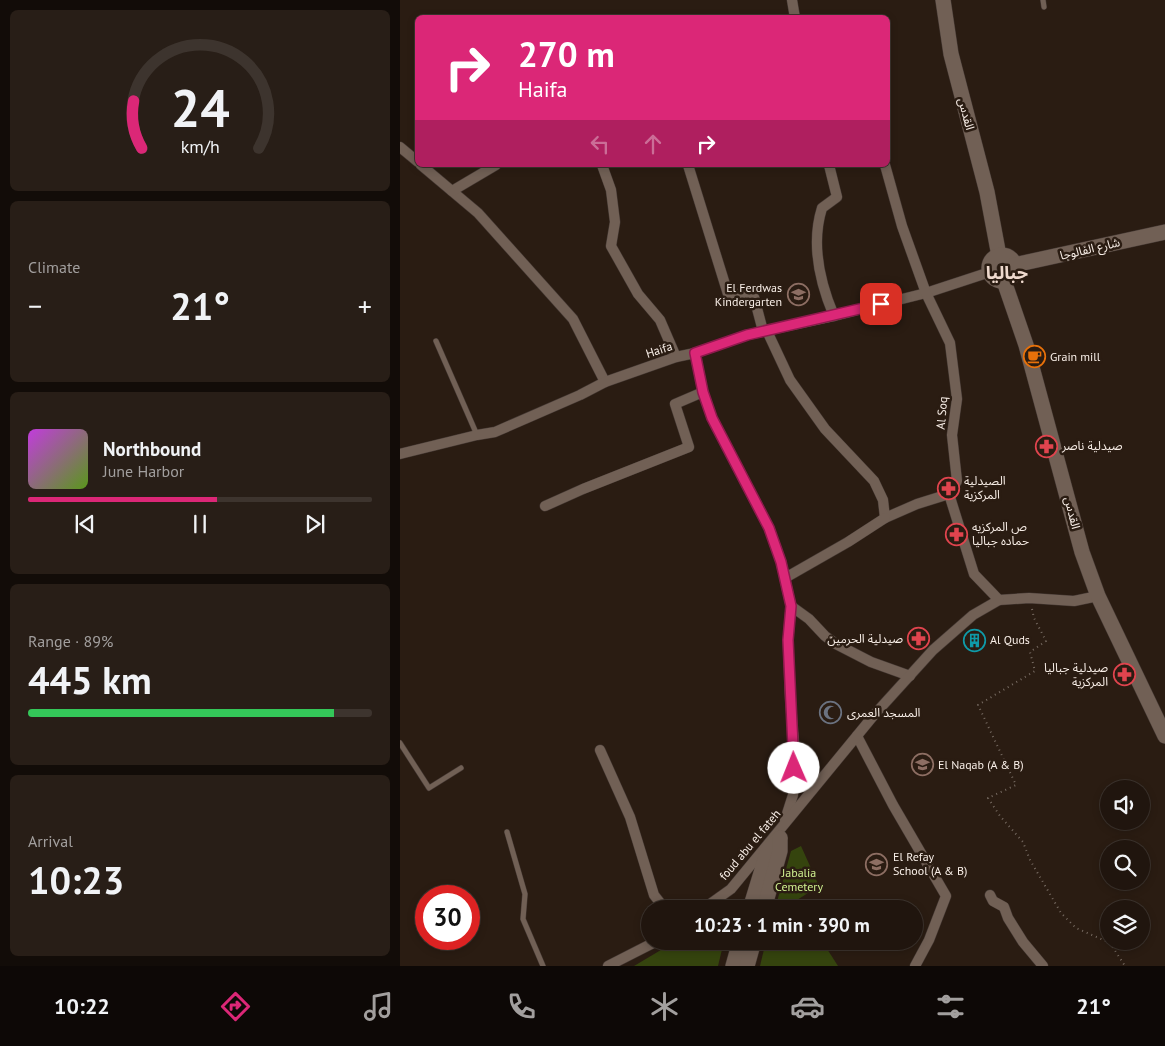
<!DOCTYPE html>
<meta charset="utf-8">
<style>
:root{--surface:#20150e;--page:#281e17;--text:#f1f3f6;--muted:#a29f9e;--line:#3d342e;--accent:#db2777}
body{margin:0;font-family:"PT Sans","Noto Sans Arabic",sans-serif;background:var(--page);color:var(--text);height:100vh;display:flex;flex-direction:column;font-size:19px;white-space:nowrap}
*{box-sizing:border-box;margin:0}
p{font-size:16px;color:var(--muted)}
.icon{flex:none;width:28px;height:28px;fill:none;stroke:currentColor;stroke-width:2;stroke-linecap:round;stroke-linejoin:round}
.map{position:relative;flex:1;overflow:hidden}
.drawer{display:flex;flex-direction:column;gap:10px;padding:10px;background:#120c08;width:400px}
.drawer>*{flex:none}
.guide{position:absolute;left:15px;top:15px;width:475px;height:152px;border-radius:8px;box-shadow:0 2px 8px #0003,0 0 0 1px var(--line);background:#db2777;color:#fff;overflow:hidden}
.tools{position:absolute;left:700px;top:780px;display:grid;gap:10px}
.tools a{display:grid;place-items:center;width:50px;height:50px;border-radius:50%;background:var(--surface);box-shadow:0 2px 8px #0003,0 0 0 1px var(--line);font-size:25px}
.speed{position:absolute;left:15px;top:885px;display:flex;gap:10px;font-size:25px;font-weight:700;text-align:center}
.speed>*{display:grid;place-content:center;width:65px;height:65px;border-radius:50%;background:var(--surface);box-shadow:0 2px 8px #0003,0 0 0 1px var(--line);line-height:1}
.speed .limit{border:8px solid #d22;background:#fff;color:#111}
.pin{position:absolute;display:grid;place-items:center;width:42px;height:42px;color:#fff;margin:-21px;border-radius:10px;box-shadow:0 2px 8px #0006}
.me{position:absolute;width:55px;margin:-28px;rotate:359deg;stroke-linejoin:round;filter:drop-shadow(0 0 4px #0008)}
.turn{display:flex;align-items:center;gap:18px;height:105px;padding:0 20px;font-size:22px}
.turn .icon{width:65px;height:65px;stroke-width:2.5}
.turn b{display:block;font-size:35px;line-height:42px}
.lanes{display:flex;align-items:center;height:48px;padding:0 20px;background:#0003;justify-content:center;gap:25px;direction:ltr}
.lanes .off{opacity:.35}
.big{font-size:38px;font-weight:700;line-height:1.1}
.drawer .widget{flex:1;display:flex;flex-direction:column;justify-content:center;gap:8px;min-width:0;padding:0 18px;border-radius:8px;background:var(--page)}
.drawer .dial{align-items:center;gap:0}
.dial svg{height:130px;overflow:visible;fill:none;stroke:var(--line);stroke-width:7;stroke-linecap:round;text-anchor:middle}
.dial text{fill:var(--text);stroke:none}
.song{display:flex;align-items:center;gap:15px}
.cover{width:60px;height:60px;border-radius:8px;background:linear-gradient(135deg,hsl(290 70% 55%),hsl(90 70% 35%))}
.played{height:5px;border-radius:2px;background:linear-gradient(90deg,var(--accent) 55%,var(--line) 55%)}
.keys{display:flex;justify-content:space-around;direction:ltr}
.heat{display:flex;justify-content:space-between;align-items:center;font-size:28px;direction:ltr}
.charge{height:8px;border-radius:4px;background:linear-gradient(90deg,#34c759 89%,var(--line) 0)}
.trip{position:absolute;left:241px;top:900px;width:282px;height:50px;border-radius:25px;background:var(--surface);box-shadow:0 2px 8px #0003,0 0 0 1px var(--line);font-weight:700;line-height:50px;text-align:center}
.tabs{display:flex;height:80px;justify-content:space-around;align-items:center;background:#0d0806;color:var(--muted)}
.tabs .icon{width:35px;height:35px}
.tabs .on{color:var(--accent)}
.tabs b{font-size:22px;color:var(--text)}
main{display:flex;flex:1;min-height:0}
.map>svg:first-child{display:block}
.green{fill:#35440e}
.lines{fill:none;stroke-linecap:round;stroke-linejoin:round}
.lane-casing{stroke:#453934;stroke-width:6}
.street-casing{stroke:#453934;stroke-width:11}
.secondary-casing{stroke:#453934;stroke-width:16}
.path{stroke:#776b62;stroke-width:2;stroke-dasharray:1 4;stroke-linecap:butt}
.lane{stroke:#716055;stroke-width:5}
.street{stroke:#716055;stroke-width:10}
.secondary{stroke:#716055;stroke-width:15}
.route-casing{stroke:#8e194d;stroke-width:12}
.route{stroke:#db2777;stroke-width:9}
.labels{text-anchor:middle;stroke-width:5;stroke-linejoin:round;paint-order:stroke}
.street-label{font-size:12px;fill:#f8eee7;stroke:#2a1c12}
.poi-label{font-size:12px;fill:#f8eee7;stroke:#2a1c12;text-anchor:start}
.park-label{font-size:12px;fill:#d0f191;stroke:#2a1c12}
.district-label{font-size:18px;font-weight:bold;fill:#eed9cd;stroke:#2a1c12}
</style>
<main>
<section class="drawer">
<div class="widget dial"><svg viewBox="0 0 100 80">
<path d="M14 69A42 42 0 1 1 86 69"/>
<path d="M14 69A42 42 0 0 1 9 40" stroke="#db2777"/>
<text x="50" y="56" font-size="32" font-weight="700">24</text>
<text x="50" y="72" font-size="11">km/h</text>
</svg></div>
<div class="widget"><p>Climate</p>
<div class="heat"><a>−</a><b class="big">21°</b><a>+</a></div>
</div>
<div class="widget">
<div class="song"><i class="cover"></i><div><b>Northbound</b><p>June Harbor</p></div></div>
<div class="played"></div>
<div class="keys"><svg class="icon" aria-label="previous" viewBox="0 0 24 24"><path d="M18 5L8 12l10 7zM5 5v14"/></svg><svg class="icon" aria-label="pause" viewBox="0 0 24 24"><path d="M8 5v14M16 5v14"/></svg><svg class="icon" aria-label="next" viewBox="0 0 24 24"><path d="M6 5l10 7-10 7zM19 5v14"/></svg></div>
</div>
<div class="widget"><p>Range · 89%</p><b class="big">445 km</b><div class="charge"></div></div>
<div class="widget"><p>Arrival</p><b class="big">10:23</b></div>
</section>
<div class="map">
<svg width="765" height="966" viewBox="0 0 765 966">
<rect width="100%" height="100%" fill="#2a1c12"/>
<!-- green -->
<g class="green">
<polygon points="401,846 419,886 397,900 403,909 375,909 391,851"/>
<polygon points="276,941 324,941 318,966 234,966"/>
<polygon points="366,941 422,941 438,966 360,966"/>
</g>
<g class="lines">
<defs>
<g id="lane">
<polyline points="643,0 644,7"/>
<polyline points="36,341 77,435"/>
<polyline points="0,743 29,788 61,768"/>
<polyline points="107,832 125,894 123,919 143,966"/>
</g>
<g id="street">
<polyline points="392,0 395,18"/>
<polyline points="0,147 18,162"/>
<polyline points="21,165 78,213 173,319 205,382"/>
<polyline points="202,165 211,190 215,222 211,246 238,294 260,320 276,357"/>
<polyline points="288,165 328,294 341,294 354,297 363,331"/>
<path d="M429,165L437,197L422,208C411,243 420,283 434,316"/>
<polyline points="52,191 96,165"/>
<polyline points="367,331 390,380 425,429 474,481 483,500 485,518 517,504 549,494"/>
<polyline points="295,353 303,392 312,418 369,528 381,562 391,606 388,640 390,696 395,755 393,795 385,820"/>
<polyline points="0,454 77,435 95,432 180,395 205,382 276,357 295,353 347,335 434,316 526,293 590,272"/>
<polyline points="145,506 183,489 289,447 275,404 303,392"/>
<polyline points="385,578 448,542 485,518"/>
<polyline points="599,600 629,598 674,601 698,596"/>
<polyline points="391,606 409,619 425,636 436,644 471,662 510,676"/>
<polyline points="457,736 493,805 546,896 529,940 515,966"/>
<polyline points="200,750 230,817 254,895 265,909"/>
<polyline points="590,895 593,901 604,907 608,918 623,942 643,966"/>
<polyline points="303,909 331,889 474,715 533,650 573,615 599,600 574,574 549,494 557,481 552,435 557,399 550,343 526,293 502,226 485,165"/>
<polyline points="208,966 257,941"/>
</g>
<g id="secondary">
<polyline points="543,0 551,54 587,192 599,256"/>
<circle cx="602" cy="268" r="13"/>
<polyline points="614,265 765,232"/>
<polyline points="604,281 626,345 682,552 698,596 765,736"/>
<polyline points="350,909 368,850 380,838"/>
<polyline points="364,909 380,851 380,838"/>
<polyline points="333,966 340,941"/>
<polyline points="347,966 354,941"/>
</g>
</defs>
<!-- lane casing -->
<use href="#lane" class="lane-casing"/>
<!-- street casing -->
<use href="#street" class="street-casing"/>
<!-- secondary casing -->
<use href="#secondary" class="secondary-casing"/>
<!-- path -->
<polyline class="path" points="632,609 634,618 646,641 630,652 635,671 578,705 616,785 588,798 600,816 623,842 630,860 661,913 676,928 710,943 725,966"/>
<!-- lane -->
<use href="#lane" class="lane"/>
<!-- street -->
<use href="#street" class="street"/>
<!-- secondary -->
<use href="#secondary" class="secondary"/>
</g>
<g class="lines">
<defs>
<polyline id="route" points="394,768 388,640 391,606 381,562 369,528 312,418 303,392 295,353 347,335 481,304"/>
</defs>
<!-- route casing -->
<use href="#route" class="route-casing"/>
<!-- route -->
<use href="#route" class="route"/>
</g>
<!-- icons -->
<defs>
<symbol id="school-ring" viewBox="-11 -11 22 22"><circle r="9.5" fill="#2a1c12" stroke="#8d6e63" stroke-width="1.5"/><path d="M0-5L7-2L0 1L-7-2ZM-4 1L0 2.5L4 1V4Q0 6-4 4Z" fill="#8d6e63"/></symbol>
<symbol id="cafe-ring" viewBox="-11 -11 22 22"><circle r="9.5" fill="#2a1c12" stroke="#e8710a" stroke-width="1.5"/><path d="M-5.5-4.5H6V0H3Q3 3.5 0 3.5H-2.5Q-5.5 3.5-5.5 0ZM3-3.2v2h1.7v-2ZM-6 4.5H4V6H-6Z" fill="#e8710a"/></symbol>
<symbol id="pharmacy-ring" viewBox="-11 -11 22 22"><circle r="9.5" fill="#2a1c12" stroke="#e0444e" stroke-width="1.5"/><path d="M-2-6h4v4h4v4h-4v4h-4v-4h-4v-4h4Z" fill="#e0444e"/></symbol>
<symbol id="building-ring" viewBox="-11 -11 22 22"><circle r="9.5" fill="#2a1c12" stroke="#0f9aa8" stroke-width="1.5"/><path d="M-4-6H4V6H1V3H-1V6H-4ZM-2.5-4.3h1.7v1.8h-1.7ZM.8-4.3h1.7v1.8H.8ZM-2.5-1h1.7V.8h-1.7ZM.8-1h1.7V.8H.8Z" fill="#0f9aa8"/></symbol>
<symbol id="mosque-ring" viewBox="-11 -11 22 22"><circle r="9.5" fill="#2a1c12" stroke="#6b7280" stroke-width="1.5"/><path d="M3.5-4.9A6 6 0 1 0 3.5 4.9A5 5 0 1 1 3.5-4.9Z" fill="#6b7280"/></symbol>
</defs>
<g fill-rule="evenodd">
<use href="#school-ring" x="386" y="282" width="25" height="25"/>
<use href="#cafe-ring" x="622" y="344" width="25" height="25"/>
<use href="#pharmacy-ring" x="634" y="434" width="25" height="25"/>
<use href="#pharmacy-ring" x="536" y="476" width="25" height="25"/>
<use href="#pharmacy-ring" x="544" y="522" width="25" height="25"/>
<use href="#pharmacy-ring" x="506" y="626" width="25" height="25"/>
<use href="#building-ring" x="562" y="628" width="25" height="25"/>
<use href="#pharmacy-ring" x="712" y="662" width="25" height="25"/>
<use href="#mosque-ring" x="418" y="700" width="25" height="25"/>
<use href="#school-ring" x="510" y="752" width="25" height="25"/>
<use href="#school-ring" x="464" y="852" width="25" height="25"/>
</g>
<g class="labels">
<!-- street labels -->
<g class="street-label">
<text transform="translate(566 114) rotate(75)" y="4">القدس</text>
<text transform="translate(690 249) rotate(-13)" y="4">شارع الفالوجا</text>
<text transform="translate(259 350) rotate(-18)" y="4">Haifa</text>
<text transform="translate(542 413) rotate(-85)" y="4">Al Soq</text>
<text transform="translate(672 513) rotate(76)" y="4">القدس</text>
<text transform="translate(350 845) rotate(-50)" y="4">foud abu el fateh</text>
</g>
<!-- poi labels -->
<g class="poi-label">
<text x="382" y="292" text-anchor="end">El Ferdwas<tspan x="382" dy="14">Kindergarten</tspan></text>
<text x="650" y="361">Grain mill</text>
<text x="662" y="450">صيدلية ناصر</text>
<text x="564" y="485">الصيدلية<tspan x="564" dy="14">المركزية</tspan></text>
<text x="572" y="531">ص المركزيه<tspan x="572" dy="14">حماده جباليا</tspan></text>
<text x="503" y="643" text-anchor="end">صيدلية الحرمين</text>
<text x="590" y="644">Al Quds</text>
<text x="708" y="672" text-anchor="end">صيدلية جباليا<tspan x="708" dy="14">المركزية</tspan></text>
<text x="447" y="717">المسجد العمرى</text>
<text x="538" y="769">El Naqab (A &amp; B)</text>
<text x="493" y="861">El Refay<tspan x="493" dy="14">School (A &amp; B)</tspan></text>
</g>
<!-- park labels -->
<g class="park-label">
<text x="399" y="877">Jabalia<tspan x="399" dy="14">Cemetery</tspan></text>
</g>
<!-- district labels -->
<g class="district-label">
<text x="607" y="279">جباليا</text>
</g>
</g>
</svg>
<div class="tools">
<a><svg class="icon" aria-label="sound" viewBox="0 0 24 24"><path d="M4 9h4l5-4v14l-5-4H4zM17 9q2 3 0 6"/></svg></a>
<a><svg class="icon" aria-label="search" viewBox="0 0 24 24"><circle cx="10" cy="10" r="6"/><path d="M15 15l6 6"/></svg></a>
<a><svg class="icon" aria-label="layers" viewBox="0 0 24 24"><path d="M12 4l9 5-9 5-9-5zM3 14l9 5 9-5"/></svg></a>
</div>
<div class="speed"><div class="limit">30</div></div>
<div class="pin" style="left:481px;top:304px;background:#d93025"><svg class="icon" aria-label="arrive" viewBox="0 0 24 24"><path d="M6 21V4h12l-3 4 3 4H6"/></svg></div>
<svg class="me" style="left:394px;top:768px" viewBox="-20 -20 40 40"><circle r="19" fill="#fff"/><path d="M0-13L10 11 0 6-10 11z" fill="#db2777"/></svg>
<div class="trip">10:23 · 1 min · 390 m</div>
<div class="guide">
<div class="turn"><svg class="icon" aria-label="right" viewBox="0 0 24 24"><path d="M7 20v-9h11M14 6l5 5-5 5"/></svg><div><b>270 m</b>Haifa</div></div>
<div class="lanes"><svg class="icon off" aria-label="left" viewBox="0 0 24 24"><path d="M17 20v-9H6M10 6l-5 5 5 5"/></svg><svg class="icon off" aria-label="ahead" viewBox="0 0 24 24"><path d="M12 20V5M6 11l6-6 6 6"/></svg><svg class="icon" aria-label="right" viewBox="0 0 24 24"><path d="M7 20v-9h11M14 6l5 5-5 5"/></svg></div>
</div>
</div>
</main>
<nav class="tabs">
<b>10:22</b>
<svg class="icon on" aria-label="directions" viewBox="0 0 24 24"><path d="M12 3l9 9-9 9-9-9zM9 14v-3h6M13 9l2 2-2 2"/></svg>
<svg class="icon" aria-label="music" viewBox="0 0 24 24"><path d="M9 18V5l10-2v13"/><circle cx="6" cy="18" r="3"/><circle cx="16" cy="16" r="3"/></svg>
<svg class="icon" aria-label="phone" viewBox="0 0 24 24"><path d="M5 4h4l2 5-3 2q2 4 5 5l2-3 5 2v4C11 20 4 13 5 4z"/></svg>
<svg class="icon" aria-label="climate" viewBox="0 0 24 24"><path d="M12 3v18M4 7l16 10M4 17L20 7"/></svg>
<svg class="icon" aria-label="car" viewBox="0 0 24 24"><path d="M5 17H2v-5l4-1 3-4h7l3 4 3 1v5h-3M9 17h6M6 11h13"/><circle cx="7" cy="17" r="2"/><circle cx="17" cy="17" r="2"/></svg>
<svg class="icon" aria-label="filters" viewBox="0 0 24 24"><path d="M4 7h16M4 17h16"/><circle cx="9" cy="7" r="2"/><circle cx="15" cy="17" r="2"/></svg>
<b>21°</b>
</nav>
